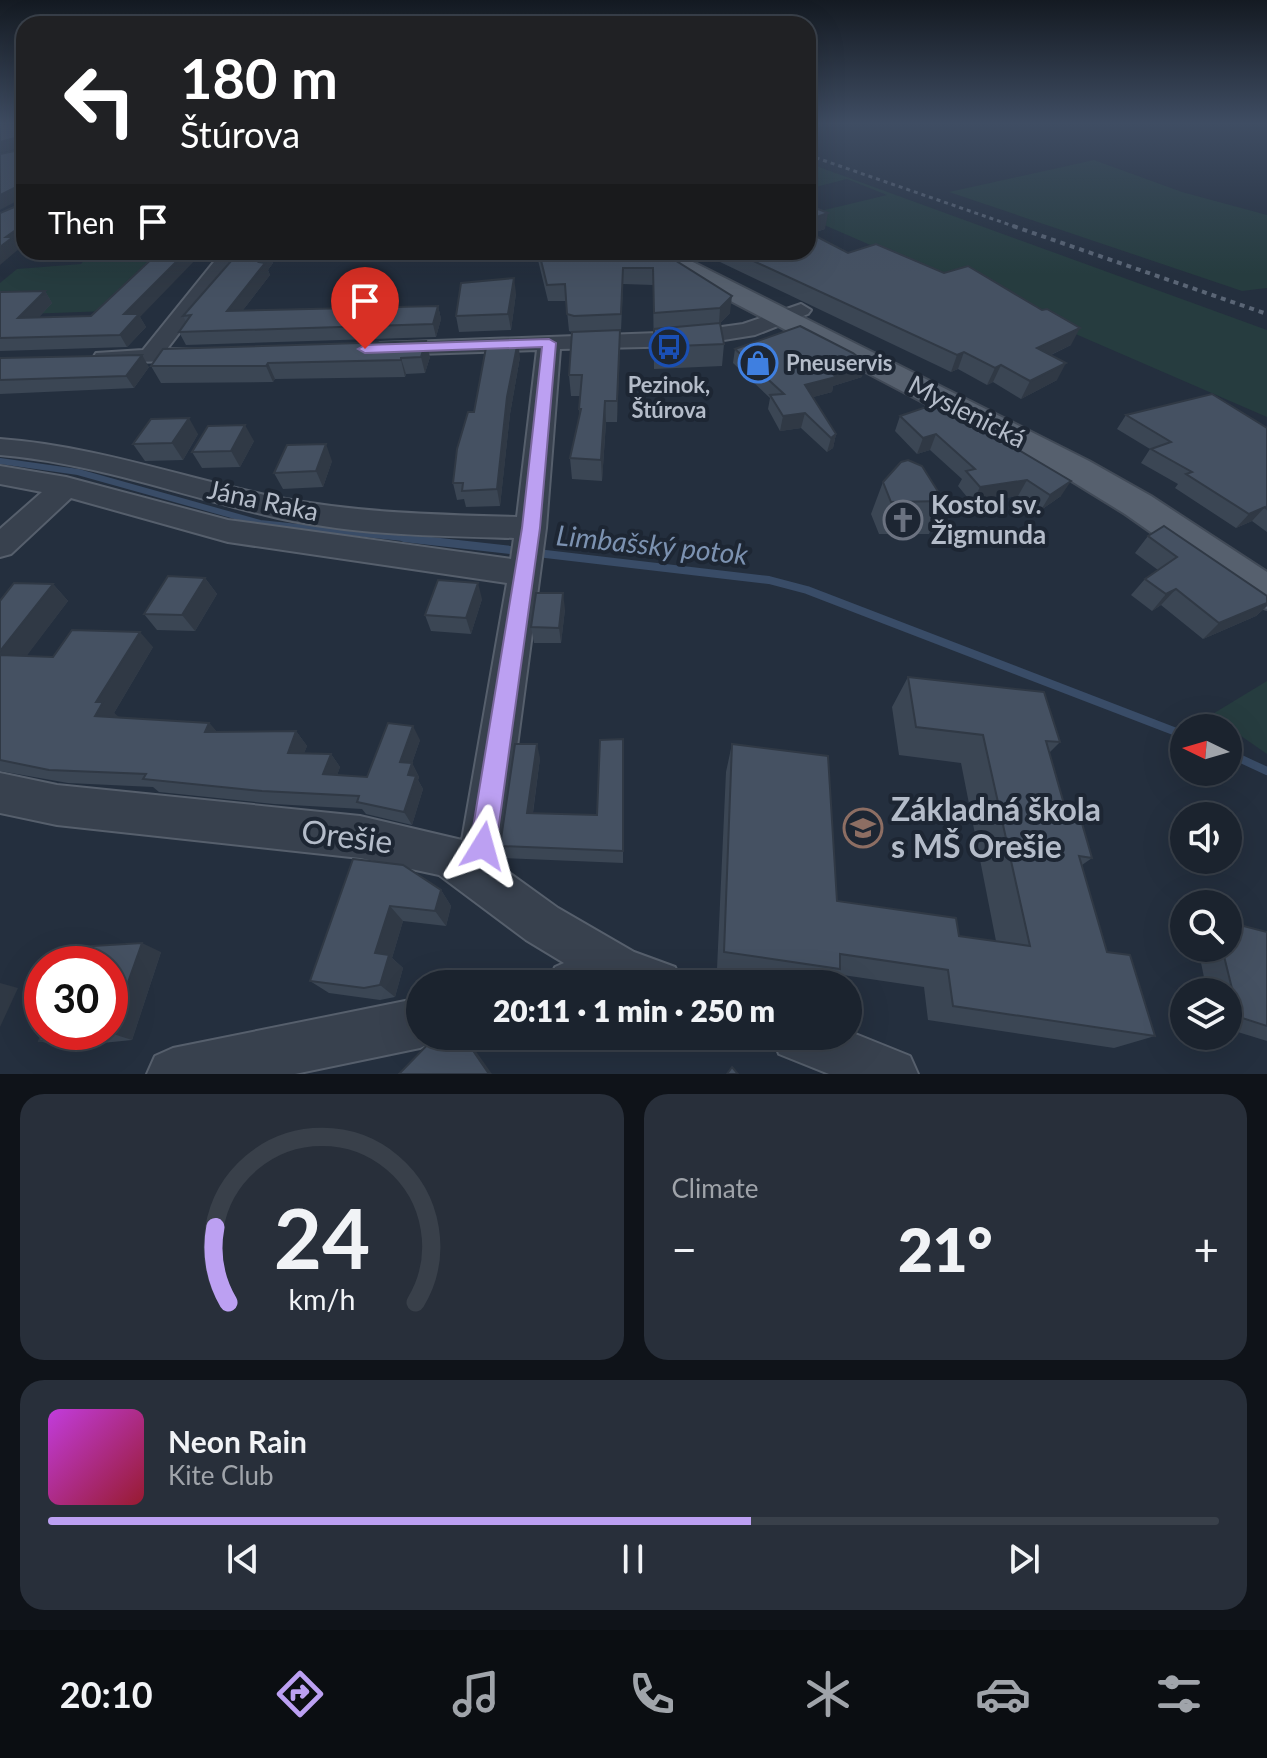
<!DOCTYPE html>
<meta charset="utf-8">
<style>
:root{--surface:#1b232e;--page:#282f3a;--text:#f1f3f6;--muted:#a0a4aa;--line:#39404a;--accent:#bca0f2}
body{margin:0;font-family:Lato,sans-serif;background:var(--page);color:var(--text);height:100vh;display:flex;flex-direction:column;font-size:30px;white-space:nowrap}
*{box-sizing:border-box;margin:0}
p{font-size:26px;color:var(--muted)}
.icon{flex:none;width:44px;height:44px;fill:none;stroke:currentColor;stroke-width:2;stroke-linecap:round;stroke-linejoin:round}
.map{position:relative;height:1074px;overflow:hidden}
.drawer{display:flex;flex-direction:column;gap:20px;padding:20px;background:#0f1319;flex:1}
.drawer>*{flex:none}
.banner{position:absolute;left:16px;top:16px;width:800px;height:244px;border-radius:24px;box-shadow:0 8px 32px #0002,0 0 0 2px var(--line);background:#202124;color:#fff;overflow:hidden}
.needle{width:52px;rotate:275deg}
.fabs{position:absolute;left:1170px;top:714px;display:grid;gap:16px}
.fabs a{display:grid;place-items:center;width:72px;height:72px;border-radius:50%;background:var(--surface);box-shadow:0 8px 32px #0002,0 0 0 2px var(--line);font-size:40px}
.speed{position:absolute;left:24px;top:946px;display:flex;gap:16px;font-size:40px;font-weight:700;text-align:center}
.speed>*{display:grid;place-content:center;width:104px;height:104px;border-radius:50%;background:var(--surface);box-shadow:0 8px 32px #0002,0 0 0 2px var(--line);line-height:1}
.speed .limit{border:12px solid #d22;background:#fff;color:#111}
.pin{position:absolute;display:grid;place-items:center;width:68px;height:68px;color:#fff;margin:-82px -34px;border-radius:50% 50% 50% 0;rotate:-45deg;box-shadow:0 0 8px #0007}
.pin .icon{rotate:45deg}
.me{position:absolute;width:88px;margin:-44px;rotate:8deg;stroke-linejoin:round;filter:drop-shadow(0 0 6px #0008)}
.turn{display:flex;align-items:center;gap:28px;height:168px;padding:0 32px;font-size:36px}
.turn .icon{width:104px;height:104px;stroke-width:2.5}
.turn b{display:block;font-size:56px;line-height:68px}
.then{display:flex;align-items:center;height:76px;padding:0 32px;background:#0003;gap:16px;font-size:30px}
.big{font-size:60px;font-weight:800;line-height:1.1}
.drawer .tile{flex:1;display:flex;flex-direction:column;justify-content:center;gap:12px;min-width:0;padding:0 28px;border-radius:24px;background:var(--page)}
.drawer .dial{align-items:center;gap:0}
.dial svg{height:208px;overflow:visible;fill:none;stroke:var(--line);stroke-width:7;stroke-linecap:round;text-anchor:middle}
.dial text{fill:var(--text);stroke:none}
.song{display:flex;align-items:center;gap:24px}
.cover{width:96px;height:96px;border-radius:12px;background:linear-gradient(135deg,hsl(290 70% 55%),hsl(350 70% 35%))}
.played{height:8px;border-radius:4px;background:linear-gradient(90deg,var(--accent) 60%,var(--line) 60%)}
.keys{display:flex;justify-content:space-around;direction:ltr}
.heat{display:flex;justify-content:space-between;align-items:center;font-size:44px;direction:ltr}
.drawer .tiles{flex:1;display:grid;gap:20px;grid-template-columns:1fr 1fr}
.tile:last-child{grid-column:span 2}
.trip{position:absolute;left:406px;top:970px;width:456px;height:80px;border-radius:40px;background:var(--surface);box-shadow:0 8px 32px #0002,0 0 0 2px var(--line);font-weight:800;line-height:80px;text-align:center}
.tab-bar{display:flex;height:128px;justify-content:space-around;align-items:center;background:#0b0e12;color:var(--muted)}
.tab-bar .icon{width:56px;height:56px}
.tab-bar .on{color:var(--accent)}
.tab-bar b{font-size:36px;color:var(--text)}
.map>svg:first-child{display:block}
.green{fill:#263c3f}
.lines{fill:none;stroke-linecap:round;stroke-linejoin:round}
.stream-far1{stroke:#394c67;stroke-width:6}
.stream{stroke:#394c67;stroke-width:8}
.minor-casing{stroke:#565f6c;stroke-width:4}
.major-casing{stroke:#414a57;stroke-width:4}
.minor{fill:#38414e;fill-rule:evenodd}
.major{fill:#56606e;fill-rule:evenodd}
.rail-far1{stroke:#5a6575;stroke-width:3;stroke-dasharray:4 4;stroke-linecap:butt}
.rail{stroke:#5a6575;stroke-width:4;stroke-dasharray:5 5;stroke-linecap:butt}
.wall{fill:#3b4654}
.shaded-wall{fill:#303945}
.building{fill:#455162;stroke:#303945;stroke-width:2}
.route{fill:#bca0f2;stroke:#7a689d;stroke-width:2}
.labels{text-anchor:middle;stroke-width:8;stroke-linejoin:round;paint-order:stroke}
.far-poi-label{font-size:22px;font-weight:bold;fill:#b4bcc9;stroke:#1d2633;text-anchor:start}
.street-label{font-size:26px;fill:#b4bcc9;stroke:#1d2633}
.poi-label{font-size:26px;font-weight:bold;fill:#b4bcc9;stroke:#1d2633;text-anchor:start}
.water-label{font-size:28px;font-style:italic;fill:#7c92b1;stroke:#1d2633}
.near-poi-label{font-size:32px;font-weight:bold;fill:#b4bcc9;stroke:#1d2633;text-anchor:start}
.near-street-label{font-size:32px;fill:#b4bcc9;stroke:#1d2633}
</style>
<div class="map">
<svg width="1267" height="1074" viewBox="0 0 1267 1074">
<rect width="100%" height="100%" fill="#242f3e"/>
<!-- green -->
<g class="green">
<polygon points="1094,160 1182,192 1267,215 1267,288 1242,291 949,192"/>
<polygon points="808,163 1267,330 1267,417 808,218 808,214 887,195 847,179 808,189"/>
<polygon points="92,252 165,252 108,311 0,315 0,283 17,269 81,264"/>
<polygon points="1267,681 1267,754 1211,715"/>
</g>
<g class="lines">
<!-- stream-far1 -->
<polyline class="stream-far1" points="0,461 78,472 260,523 422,540"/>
<!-- stream -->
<g class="stream">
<polyline points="404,538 520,551"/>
<polyline points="537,553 769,580 807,590 1184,735"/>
<polyline points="1228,753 1267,771"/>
</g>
<defs>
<g id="minor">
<polygon points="222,252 241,252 167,349 208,350 211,355 208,360 96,363 93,358 96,353 143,350"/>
<path d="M801,304L811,310L808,314L755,335L686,346L560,349L546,528L501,867L558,908L634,952L675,967L682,984H548L555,967L564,963L526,940L439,875L360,858L57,825L0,813V773L57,785L360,816L462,840L507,583L228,542L71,498L11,554L0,557V529L42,492L0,484V466L66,477L228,520L511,559L514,538C436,536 356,535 278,518C185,497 96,463 0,455V439C97,446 186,479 280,498C358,513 438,515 517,517L537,350L388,355L377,348L380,343L686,332L743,324Z"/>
<polygon points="420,998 420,1036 439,1036 437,1040 420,1048 295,1074 147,1074 155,1056 173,1048"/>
<polygon points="848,1031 910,1056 918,1074 829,1074 779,1054 772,1036 848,1036"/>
</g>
<polygon id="major" points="643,252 673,252 1089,461 1151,496 1267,572 1267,609 1253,604 1125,514 1065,477 647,257"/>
</defs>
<!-- minor casing -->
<use href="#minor" class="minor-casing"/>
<!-- major casing -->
<use href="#major" class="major-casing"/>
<!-- minor -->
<use href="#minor" class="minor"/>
<!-- major -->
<use href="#major" class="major"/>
<!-- rail-far1 -->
<polyline class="rail-far1" points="808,155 1019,228"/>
<!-- rail -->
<polyline class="rail" points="1013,226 1267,314"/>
</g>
<!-- wall -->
<g class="wall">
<polygon points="808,205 825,229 810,234 848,253 1071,345 1051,355 1057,380 1021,399 993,382 987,385 958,369 951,372 699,252 808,252"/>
<polygon points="536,252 663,252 730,313 720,323 724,344 722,366 654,369 653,285 623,284 621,331 620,331 617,422 606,422 602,481 572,479 570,458 579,418 580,396 571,396 569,375 572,332 569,331 566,301 548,301"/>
<polygon points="272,261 273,263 268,270 270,275 243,310 438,306 441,319 436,337 186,345 179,332 186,322 183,316"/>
<polygon points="45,291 52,303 39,317 140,317 146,327 127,347 0,351 0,292"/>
<polygon points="516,293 511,330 459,332 456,316"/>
<polygon points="735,349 862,377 833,386 832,392 813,397 836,434 833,448 827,452 801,428 780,431 768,409 770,398 733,363"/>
<polygon points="430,357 425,373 406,374 405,377 275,379 273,382 161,383 151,366"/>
<polygon points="520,357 510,414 500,506 466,507 464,499 457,500 453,483 474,412"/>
<polygon points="0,358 149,367 134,388 0,394"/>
<polygon points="1126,415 1267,428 1267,532 1252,521 1236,528 1175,488 1178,484 1141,463 1150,449 1117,429"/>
<polygon points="900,416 1061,496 1041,510 1018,496 972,503 958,486 962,479 930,450 917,454 895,431"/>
<polygon points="198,434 183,460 145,461 133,444"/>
<polygon points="254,441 240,467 202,468 192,452"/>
<polygon points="332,461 323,487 283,489 274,473"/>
<polygon points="883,482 944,501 929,534 879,534 871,514"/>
<polygon points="1148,536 1267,596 1267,606 1256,616 1203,639 1161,605 1152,611 1131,595 1145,579 1158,570 1135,553"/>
<polygon points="205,578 217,594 195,631 157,630 144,614"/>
<polygon points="53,584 68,601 26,656 53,657 153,647 114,713 118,718 209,723 217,732 296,731 307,746 304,753 331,754 340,767 337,775 367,777 420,740 412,763 419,777 418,780 423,789 412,825 366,814 362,809 274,804 159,792 153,787 68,783 0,771 0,601"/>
<polygon points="482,599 471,634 431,631 425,615"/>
<polygon points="565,609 561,643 534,643 531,627"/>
<polygon points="908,677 1060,742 1049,753 1068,818 1092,858 1082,865 1107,952 1155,1036 1114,1048 928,1020 924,987 836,974 826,984 814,984 717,969 726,772 732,744 837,901 959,936 996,941 961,763 899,755 892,707"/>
<polygon points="623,739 623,863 505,858 500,846 540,758 533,813 597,815"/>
<polygon points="353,859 441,890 451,906 446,926 403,921 392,958 403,968 395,997 380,1000 329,993 310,981"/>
<polygon points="1267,932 1267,1041 1228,1029 1228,992 1207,992 1198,948 1228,948"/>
<polygon points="161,952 132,1040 63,1047 39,1041"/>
</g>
<!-- shaded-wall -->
<g class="shaded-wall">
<polygon points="18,137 24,147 0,153 0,142"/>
<polygon points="18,186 24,197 0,210 0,195"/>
<polygon points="828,213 825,229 808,234 808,220"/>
<polygon points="24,224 24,240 18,245 20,248 0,265 0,247 6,237"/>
<polygon points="186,252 203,252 140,317 146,327 127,347 120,335 124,314"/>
<polygon points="267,252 280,252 272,261 273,263 268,270 270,275 233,323 227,311"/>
<polygon points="514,278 516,293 511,330 508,314"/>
<polygon points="45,291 52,303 27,330 18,318"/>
<polygon points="732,296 730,313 719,324 720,308"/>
<polygon points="438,306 441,319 436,337 433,324"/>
<polygon points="1080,328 1071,345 1029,365 1037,348"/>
<polygon points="620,330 620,351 617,422 617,401"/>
<polygon points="426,341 430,357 425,373 421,357"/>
<polygon points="518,341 520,357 510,414 500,506 497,489 507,397"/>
<polygon points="964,352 958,369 951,372 957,355"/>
<polygon points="142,355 149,367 134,388 126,376"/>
<polygon points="401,358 406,374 405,377 401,360"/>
<polygon points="268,363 275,379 273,382 266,366"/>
<polygon points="866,363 862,377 833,386 832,392 802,400 805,385 832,373"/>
<polygon points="1066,363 1057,380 1021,399 1030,381"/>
<polygon points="1001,365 993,382 987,385 995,368"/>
<polygon points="605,401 606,422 602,481 601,460"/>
<polygon points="805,413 801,428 780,431 783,416"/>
<polygon points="189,418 198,434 183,460 172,443"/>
<polygon points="245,425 254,441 240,467 231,451"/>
<polygon points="836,434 833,448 827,452 831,438"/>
<polygon points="936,434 930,450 917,454 923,438"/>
<polygon points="326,444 332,461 323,487 316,471"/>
<polygon points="1027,480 1018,496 972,503 980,487"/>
<polygon points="1071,481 1061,496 1041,510 1050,495"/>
<polygon points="1265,507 1252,521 1236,528 1249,514"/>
<polygon points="205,578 217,594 195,631 182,615"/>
<polygon points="478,583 482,599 471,634 466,618"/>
<polygon points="53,584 68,601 10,678 0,670 0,651"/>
<polygon points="1176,589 1161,605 1152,611 1166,594"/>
<polygon points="563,593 565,609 561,643 559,628"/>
<polygon points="1267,603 1267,606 1256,616 1203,639 1219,623"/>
<polygon points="140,632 153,647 114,713 119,717 111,730 95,716 96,702"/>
<polygon points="209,723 222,737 205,732"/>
<polygon points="413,726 420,740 412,763 419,777 418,780 423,789 412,825 404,812 400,762"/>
<polygon points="296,731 307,746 299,766 288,753"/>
<polygon points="537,744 540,758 531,826 527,813"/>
<polygon points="331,754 340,767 333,787 323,774"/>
<polygon points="441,890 451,906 446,926 435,911"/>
<polygon points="390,906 403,921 392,958 403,968 395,997 380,985 375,953"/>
<polygon points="142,943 161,952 132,1040 110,1033"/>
<polygon points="0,983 18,988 0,1027"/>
<polygon points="463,1036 465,1036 492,1074 489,1074"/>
</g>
<!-- building -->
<g class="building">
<polygon points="0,124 24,124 24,224 6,237 13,237 0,247 0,213 19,205 18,186 0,195 0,154 20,150 21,140 18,137 0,142"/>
<polygon points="808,205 828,213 808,220"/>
<polygon points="808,232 848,253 876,244 944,273 968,266 1042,310 1047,309 1080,328 1037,348 1066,363 1030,381 1001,365 995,368 964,352 957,355 734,252 808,252"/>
<polygon points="159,252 186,252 124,314 139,314 120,335 0,338 0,292 45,291 18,318 91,316"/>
<polygon points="239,252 268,252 259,262 265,263 227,311 438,306 433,324 179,332 191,315 183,316"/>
<polygon points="539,252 662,252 732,296 720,308 654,313 653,268 623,268 621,314 574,316 567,314 565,284 547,285"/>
<polygon points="514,278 508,314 456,316 461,283"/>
<polygon points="720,323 724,344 654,347 654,329"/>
<polygon points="800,326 853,353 866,363 832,373 836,377 805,385 836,434 831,438 805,413 783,416 770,395 784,394 735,349"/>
<polygon points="620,330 617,401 605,401 601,460 570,458 581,409 579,409 582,375 569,375 572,332"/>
<polygon points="426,341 421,357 401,358 401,360 268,363 266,366 151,366 163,349"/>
<polygon points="518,341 507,397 497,489 462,491 463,483 453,483 457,449 468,412 474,412 487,342"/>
<polygon points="142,355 126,376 0,380 0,358"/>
<polygon points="1212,394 1267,428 1267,509 1265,507 1249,514 1186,474 1192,472 1151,449 1171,442 1126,415"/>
<polygon points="935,404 981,432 985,430 1071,481 1050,495 1027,480 980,487 966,471 975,469 936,434 923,438 900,416"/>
<polygon points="189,418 172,443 133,444 151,419"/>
<polygon points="245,425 231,451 192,452 208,426"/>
<polygon points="326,444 316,471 274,473 287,445"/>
<polygon points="908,460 922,466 944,501 891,502 883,482 901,462"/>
<polygon points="1164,526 1267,596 1267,603 1219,623 1176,589 1166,594 1145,579 1177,557 1148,536"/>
<polygon points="168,576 205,578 182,615 144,614"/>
<polygon points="438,580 478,583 466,618 425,615"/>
<polygon points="14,583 53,584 0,651 0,601"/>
<polygon points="536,593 563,593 559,628 531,627"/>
<polygon points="72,630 140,632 96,702 103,702 95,716 209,723 205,732 296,731 288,753 331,754 323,774 367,777 388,723 413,726 400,762 412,763 408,775 416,776 404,812 357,802 359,796 262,791 143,779 146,774 49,770 0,760 0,655 53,657"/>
<polygon points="908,677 1044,692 1060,742 1046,741 1068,818 1081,820 1092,858 1079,856 1107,952 1130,955 1155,1036 953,1006 948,970 840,954 840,969 724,952 732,744 828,756 837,901 956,918 959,936 1030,946 983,735 916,727"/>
<polygon points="623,739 623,851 500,846 515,744 537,744 527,813 597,815 600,740"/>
<polygon points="353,859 403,865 441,890 435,911 390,906 375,953 389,955 380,985 364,988 310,981"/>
<polygon points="1228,922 1267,932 1267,1026 1239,1017 1222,948 1228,948"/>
<polygon points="142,943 110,1033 39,1041 42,1032 110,1032 110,964 69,964 76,947"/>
<polygon points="436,1036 463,1036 489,1074 399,1074"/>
<polygon points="732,1067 738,1074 727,1074"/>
</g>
<!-- sky -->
<linearGradient id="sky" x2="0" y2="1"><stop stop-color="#141a22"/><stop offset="0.45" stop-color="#3f4d63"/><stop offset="1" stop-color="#3f4d63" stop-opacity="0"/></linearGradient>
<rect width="1267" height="274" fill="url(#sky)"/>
<!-- route -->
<polygon class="route" points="549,339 556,343 540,528 496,846 492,855 483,858 474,855 470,846 522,528 542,347 365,353 358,349 365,345"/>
<!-- icons -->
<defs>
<symbol id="bus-ring" viewBox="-11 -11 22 22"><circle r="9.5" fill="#1d2633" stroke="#1a4fb4" stroke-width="1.5"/><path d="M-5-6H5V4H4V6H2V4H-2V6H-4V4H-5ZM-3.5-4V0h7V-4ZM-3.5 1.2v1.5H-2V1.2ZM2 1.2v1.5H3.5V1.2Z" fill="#1a4fb4"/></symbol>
<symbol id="shop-ring" viewBox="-11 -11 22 22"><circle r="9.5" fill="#1d2633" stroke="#3f7fe0" stroke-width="1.5"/><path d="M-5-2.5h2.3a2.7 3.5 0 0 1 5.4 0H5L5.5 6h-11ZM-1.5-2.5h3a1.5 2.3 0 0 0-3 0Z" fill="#3f7fe0"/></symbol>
<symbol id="church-ring" viewBox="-11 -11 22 22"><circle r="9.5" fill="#1d2633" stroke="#6b7280" stroke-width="1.5"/><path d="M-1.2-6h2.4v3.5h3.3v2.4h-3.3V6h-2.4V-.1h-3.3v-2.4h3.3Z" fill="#6b7280"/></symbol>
<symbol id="school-ring" viewBox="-11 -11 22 22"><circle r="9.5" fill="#1d2633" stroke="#8d6e63" stroke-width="1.5"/><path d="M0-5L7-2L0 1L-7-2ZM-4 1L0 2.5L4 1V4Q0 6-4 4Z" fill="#8d6e63"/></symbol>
</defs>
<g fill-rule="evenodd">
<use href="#bus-ring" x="647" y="325" width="44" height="44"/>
<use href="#shop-ring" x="736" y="341" width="44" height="44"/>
<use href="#church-ring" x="881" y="498" width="44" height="44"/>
<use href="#school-ring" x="841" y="806" width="44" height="44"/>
</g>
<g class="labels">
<!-- far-poi labels -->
<g class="far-poi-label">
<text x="786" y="371">Pneuservis</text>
<text x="669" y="393" text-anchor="middle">Pezinok,<tspan x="669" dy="25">Štúrova</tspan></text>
</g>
<!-- street labels -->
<g class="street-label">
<text transform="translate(967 412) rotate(27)" y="9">Myslenická</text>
<text transform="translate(263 501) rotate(12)" y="9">Jána Raka</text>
</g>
<!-- poi labels -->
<g class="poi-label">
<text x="931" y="514">Kostol sv.<tspan x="931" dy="30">Žigmunda</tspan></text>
</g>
<!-- water labels -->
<g class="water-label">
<text transform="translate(652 545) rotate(6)" y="10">Limbašský potok</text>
</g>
<!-- near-poi labels -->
<g class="near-poi-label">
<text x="891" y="821">Základná škola<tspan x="891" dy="37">s MŠ Orešie</tspan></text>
</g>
<!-- near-street labels -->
<g class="near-street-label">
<text transform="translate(347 837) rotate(7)" y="11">Orešie</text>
</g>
</g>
</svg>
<div class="fabs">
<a><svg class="needle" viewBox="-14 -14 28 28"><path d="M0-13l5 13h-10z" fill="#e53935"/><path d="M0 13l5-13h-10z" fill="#a0a4aa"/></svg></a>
<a><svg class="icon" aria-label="sound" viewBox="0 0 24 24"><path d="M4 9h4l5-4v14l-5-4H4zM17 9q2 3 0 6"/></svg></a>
<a><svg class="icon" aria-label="search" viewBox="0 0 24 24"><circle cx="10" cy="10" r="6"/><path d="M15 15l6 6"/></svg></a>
<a><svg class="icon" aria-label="layers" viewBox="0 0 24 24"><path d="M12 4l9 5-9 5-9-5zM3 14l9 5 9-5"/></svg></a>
</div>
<div class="speed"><div class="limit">30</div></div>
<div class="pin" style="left:365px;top:349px;background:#d93025"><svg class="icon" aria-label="arrive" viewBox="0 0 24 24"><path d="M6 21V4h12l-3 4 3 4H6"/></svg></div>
<svg class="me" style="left:483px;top:846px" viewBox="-20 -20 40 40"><path d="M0-17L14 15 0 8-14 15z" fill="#bca0f2" stroke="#fff" stroke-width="4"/></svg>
<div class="trip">20:11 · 1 min · 250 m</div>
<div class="banner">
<div class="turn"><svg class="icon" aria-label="left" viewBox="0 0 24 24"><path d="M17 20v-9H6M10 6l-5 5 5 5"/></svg><div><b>180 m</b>Štúrova</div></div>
<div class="then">Then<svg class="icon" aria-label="arrive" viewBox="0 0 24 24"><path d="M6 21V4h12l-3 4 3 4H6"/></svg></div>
</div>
</div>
<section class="drawer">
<div class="tiles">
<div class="tile dial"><svg viewBox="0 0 100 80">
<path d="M14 69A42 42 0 1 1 86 69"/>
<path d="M14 69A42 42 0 0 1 9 40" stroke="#bca0f2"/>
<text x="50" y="56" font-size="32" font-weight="700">24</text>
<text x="50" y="72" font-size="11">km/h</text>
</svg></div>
<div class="tile"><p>Climate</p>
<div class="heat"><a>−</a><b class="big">21°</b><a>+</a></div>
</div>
<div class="tile">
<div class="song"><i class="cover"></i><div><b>Neon Rain</b><p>Kite Club</p></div></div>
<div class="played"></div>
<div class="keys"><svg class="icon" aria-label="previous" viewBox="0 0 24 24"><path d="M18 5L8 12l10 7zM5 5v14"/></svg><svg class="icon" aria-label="pause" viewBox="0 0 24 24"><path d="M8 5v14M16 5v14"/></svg><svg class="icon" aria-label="next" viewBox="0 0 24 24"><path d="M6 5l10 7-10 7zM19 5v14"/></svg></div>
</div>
</div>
</section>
<nav class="tab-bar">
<b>20:10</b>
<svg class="icon on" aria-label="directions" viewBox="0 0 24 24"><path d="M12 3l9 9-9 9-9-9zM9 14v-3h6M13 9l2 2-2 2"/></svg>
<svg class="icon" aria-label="music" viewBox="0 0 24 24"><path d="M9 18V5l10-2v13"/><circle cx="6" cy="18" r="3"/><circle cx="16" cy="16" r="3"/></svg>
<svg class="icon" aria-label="phone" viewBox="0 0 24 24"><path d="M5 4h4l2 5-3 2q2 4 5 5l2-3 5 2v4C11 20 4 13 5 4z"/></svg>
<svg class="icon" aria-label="climate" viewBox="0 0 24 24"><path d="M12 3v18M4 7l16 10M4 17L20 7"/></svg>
<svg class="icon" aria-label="car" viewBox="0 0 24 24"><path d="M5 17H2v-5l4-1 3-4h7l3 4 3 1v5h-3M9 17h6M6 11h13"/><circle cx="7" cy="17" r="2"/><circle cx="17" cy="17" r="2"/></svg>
<svg class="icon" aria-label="filters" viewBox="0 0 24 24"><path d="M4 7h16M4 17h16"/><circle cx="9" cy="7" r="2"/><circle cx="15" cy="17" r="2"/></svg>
</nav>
